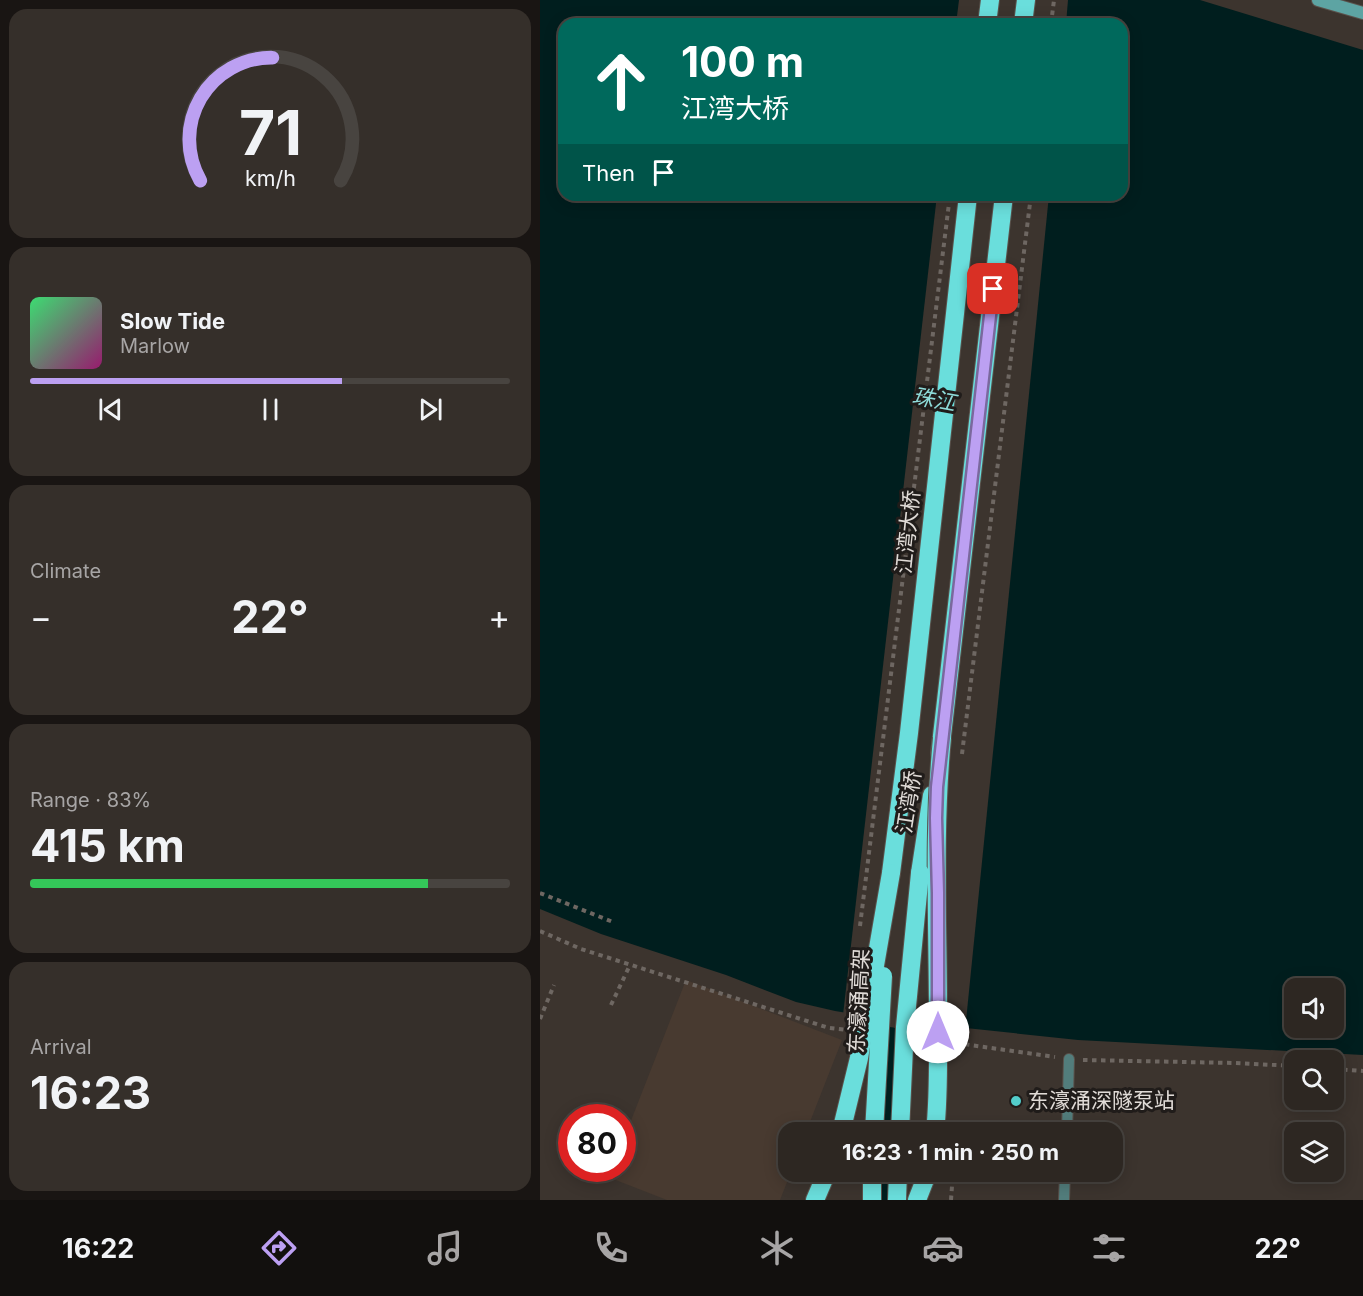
<!DOCTYPE html>
<meta charset="utf-8">
<style>
:root{--surface:#2d2722;--page:#352f2a;--text:#f1f3f6;--muted:#a7a5a5;--line:#484440;--accent:#bca0f2}
body{margin:0;font-family:Inter,"Noto Sans SC",sans-serif;background:var(--page);color:var(--text);height:100vh;display:flex;flex-direction:column;font-size:22px;white-space:nowrap}
*{box-sizing:border-box;margin:0}
p{font-size:20px;color:var(--muted)}
.icon{flex:none;width:33px;height:33px;fill:none;stroke:currentColor;stroke-width:2;stroke-linecap:round;stroke-linejoin:round}
.map{position:relative;flex:1;overflow:hidden}
.sheet{display:flex;flex-direction:column;gap:9px;padding:9px;background:#191513;width:540px}
.sheet>*{flex:none}
.top-card{position:absolute;left:18px;top:18px;width:570px;height:183px;border-radius:18px;box-shadow:0 3px 15px #0003,0 0 0 2px var(--line);background:#00695c;color:#fff;overflow:hidden}
.buttons{position:absolute;left:744px;top:978px;display:grid;gap:12px}
.buttons a{display:grid;place-items:center;width:60px;height:60px;border-radius:12px;background:var(--surface);box-shadow:0 3px 15px #0003,0 0 0 2px var(--line);font-size:30px}
.speed{position:absolute;left:18px;top:1104px;display:flex;gap:12px;font-size:30px;font-weight:700;text-align:center}
.speed>*{display:grid;place-content:center;width:78px;height:78px;border-radius:50%;background:var(--surface);box-shadow:0 3px 15px #0003,0 0 0 2px var(--line);line-height:1}
.speed .limit{border:9px solid #d22;background:#fff;color:#111}
.pin{position:absolute;display:grid;place-items:center;width:51px;height:51px;color:#fff;margin:-26px;border-radius:12px;box-shadow:0 3px 9px #0006}
.me{position:absolute;width:66px;margin:-33px;rotate:0deg;stroke-linejoin:round;filter:drop-shadow(0 0 4px #0008)}
.turn{display:flex;align-items:center;gap:21px;height:126px;padding:0 24px;font-size:27px}
.turn .icon{width:78px;height:78px;stroke-width:2.5}
.turn b{display:block;font-size:42px;line-height:51px}
.then{display:flex;align-items:center;height:57px;padding:0 24px;background:#0003;gap:12px;font-size:22px}
.big{font-size:45px;font-weight:700;line-height:1.1}
.sheet .card{flex:1;display:flex;flex-direction:column;justify-content:center;gap:9px;min-width:0;padding:0 21px;border-radius:18px;background:var(--page)}
.sheet .dial{align-items:center;gap:0}
.dial svg{height:156px;overflow:visible;fill:none;stroke:var(--line);stroke-width:7;stroke-linecap:round;text-anchor:middle}
.dial text{fill:var(--text);stroke:none}
.song{display:flex;align-items:center;gap:18px}
.cover{width:72px;height:72px;border-radius:9px;background:linear-gradient(135deg,hsl(140 70% 55%),hsl(320 70% 35%))}
.played{height:6px;border-radius:3px;background:linear-gradient(90deg,var(--accent) 65%,var(--line) 65%)}
.keys{display:flex;justify-content:space-around;direction:ltr}
.heat{display:flex;justify-content:space-between;align-items:center;font-size:33px;direction:ltr}
.charge{height:9px;border-radius:4px;background:linear-gradient(90deg,#34c759 83%,var(--line) 0)}
.trip{position:absolute;left:238px;top:1122px;width:345px;height:60px;border-radius:18px;background:var(--surface);box-shadow:0 3px 15px #0003,0 0 0 2px var(--line);font-weight:700;line-height:60px;text-align:center}
.tabs{display:flex;height:96px;justify-content:space-around;align-items:center;background:#12100e;color:var(--muted)}
.tabs .icon{width:42px;height:42px}
.tabs .on{color:var(--accent)}
.tabs b{font-size:27px;color:var(--text)}
main{display:flex;flex:1;min-height:0}
.map>svg:first-child{display:block}
.built{fill:#483a30}
.water{fill:#001e1e;fill-rule:evenodd}
.pier{fill:#3c342e}
.lines{fill:none;stroke-linecap:round;stroke-linejoin:round}
.river{stroke:#001e1e;stroke-width:38}
.lane-casing{stroke:#5a524c;stroke-width:12}
.secondary-casing{stroke:#5a524c;stroke-width:14}
.highway-casing{stroke:#5a524c;stroke-width:20}
.path{stroke:#6e6762;stroke-width:4;stroke-dasharray:4.5 4.5;stroke-linecap:butt}
.lane{stroke:#527d7c;stroke-width:10}
.secondary{stroke:#5da4a3;stroke-width:12}
.highway{stroke:#6adedc;stroke-width:18}
.highway-bridge-casing{stroke:#5a524c;stroke-width:20;stroke-linecap:butt}
.path-bridge{stroke:#6e6762;stroke-width:4;stroke-dasharray:4.5 4.5;stroke-linecap:butt}
.highway-bridge{stroke:#6adedc;stroke-width:18}
.route-casing{stroke:#7a689d;stroke-width:15}
.route{stroke:#bca0f2;stroke-width:10}
.poi-dot{fill:#53cdcb;stroke:#201c1a;stroke-width:2}
.labels{text-anchor:middle;stroke-width:6;stroke-linejoin:round;paint-order:stroke}
.street-label{font-size:21px;fill:#e0dbd7;stroke:#201c1a}
.poi-label{font-size:21px;fill:#e0dbd7;stroke:#201c1a;text-anchor:start}
.water-label{font-size:22px;font-style:italic;fill:#8edad8;stroke:#201c1a}
</style>
<main>
<section class="sheet">
<div class="card dial"><svg viewBox="0 0 100 80">
<path d="M14 69A42 42 0 1 1 86 69"/>
<path d="M14 69A42 42 0 0 1 51 6" stroke="#bca0f2"/>
<text x="50" y="56" font-size="32" font-weight="700">71</text>
<text x="50" y="72" font-size="11">km/h</text>
</svg></div>
<div class="card">
<div class="song"><i class="cover"></i><div><b>Slow Tide</b><p>Marlow</p></div></div>
<div class="played"></div>
<div class="keys"><svg class="icon" aria-label="previous" viewBox="0 0 24 24"><path d="M18 5L8 12l10 7zM5 5v14"/></svg><svg class="icon" aria-label="pause" viewBox="0 0 24 24"><path d="M8 5v14M16 5v14"/></svg><svg class="icon" aria-label="next" viewBox="0 0 24 24"><path d="M6 5l10 7-10 7zM19 5v14"/></svg></div>
</div>
<div class="card"><p>Climate</p>
<div class="heat"><a>−</a><b class="big">22°</b><a>+</a></div>
</div>
<div class="card"><p>Range · 83%</p><b class="big">415 km</b><div class="charge"></div></div>
<div class="card"><p>Arrival</p><b class="big">16:23</b></div>
</section>
<div class="map">
<svg width="823" height="1200" viewBox="0 0 823 1200">
<rect width="100%" height="100%" fill="#3c342e"/>
<!-- built -->
<polygon class="built" points="146,980 302,1040 266,1132 249,1132 249,1172 251,1172 240,1200 127,1200 68,1177 72,1169 82,1168 83,1141"/>
<!-- water -->
<path class="water" d="M0,0H660L823,50V1055L538,1040L350,1020L295,1011L256,1002L186,975L61,934L0,909ZM24,24H582V195H24ZM754,988H794V1028H754Z"/>
<!-- pier -->
<g class="pier">
<polygon points="419,0 528,0 526,24 416,24"/>
<polygon points="397,195 509,195 425,1031 350,1023 303,1015"/>
</g>
<g class="lines">
<!-- river -->
<g class="river">
<polyline points="346,1132 349,1046"/>
<polyline points="343,1200 344,1172"/>
</g>
<defs>
<g id="lane">
<polyline points="527,1132 529,1059"/>
<polyline points="524,1200 525,1172"/>
</g>
<polyline id="secondary" points="778,0 823,13"/>
<g id="highway">
<polyline points="447,24 450,0"/>
<polyline points="483,24 486,0"/>
<polyline points="400,753 464,195"/>
<polyline points="351,873 369,733 428,195"/>
<polyline points="380,873 392,795"/>
<polyline points="275,1200 287,1172"/>
<polyline points="332,1200 332,1172"/>
<polyline points="357,1200 358,1172"/>
<polyline points="377,1200 388,1172"/>
</g>
</defs>
<!-- lane casing -->
<use href="#lane" class="lane-casing"/>
<!-- secondary casing -->
<use href="#secondary" class="secondary-casing"/>
<!-- highway casing -->
<use href="#highway" class="highway-casing"/>
<!-- path -->
<g class="path">
<polyline points="511,24 514,0"/>
<polyline points="0,893 73,922"/>
<polyline points="0,931 41,949 289,1028 307,1030"/>
<polyline points="71,1005 90,965"/>
<polyline points="0,1019 14,985"/>
<polyline points="416,1043 515,1057"/>
<polyline points="543,1060 695,1063 754,1066"/>
<polyline points="794,1069 823,1071"/>
<polyline points="411,1200 413,1172"/>
</g>
<!-- lane -->
<use href="#lane" class="lane"/>
<!-- secondary -->
<use href="#secondary" class="secondary"/>
<!-- highway -->
<use href="#highway" class="highway"/>
<defs>
<g id="highway-bridge">
<polyline points="301,1132 319,1058 351,873"/>
<polyline points="334,1132 343,976"/>
<polyline points="360,1132 365,1027 380,873"/>
<path d="M395,1132C399,1096 398,1059 398,1022C398,927 393,832 402,738"/>
</g>
</defs>
<!-- highway-bridge casing -->
<use href="#highway-bridge" class="highway-bridge-casing"/>
<!-- path-bridge -->
<g class="path-bridge">
<polyline points="422,754 491,195"/>
<polyline points="320,926 410,195"/>
</g>
<!-- highway-bridge -->
<use href="#highway-bridge" class="highway-bridge"/>
</g>
<g class="lines">
<defs>
<polyline id="route" points="398,1032 398,893 396,818 397,787 453,289"/>
</defs>
<!-- route casing -->
<use href="#route" class="route-casing"/>
<!-- route -->
<use href="#route" class="route"/>
</g>
<!-- markers -->
<circle class="poi-dot" cx="476" cy="1101" r="6"/>
<g class="labels">
<!-- street labels -->
<g class="street-label">
<text transform="translate(368 532) rotate(-84)" y="7">江湾大桥</text>
<text transform="translate(369 802) rotate(-81)" y="7">江湾桥</text>
<text transform="translate(319 1001) rotate(-87)" y="7">东濠涌高架</text>
</g>
<!-- poi labels -->
<g class="poi-label">
<text x="488" y="1108">东濠涌深隧泵站</text>
</g>
<!-- water labels -->
<g class="water-label">
<text transform="translate(394 399) rotate(10)" y="8">珠江</text>
</g>
</g>
</svg>
<div class="buttons">
<a><svg class="icon" aria-label="sound" viewBox="0 0 24 24"><path d="M4 9h4l5-4v14l-5-4H4zM17 9q2 3 0 6"/></svg></a>
<a><svg class="icon" aria-label="search" viewBox="0 0 24 24"><circle cx="10" cy="10" r="6"/><path d="M15 15l6 6"/></svg></a>
<a><svg class="icon" aria-label="layers" viewBox="0 0 24 24"><path d="M12 4l9 5-9 5-9-5zM3 14l9 5 9-5"/></svg></a>
</div>
<div class="speed"><div class="limit">80</div></div>
<div class="pin" style="left:453px;top:289px;background:#d93025"><svg class="icon" aria-label="arrive" viewBox="0 0 24 24"><path d="M6 21V4h12l-3 4 3 4H6"/></svg></div>
<svg class="me" style="left:398px;top:1032px" viewBox="-20 -20 40 40"><circle r="19" fill="#fff"/><path d="M0-13L10 11 0 6-10 11z" fill="#bca0f2"/></svg>
<div class="trip">16:23 · 1 min · 250 m</div>
<div class="top-card">
<div class="turn"><svg class="icon" aria-label="ahead" viewBox="0 0 24 24"><path d="M12 20V5M6 11l6-6 6 6"/></svg><div><b>100 m</b>江湾大桥</div></div>
<div class="then">Then<svg class="icon" aria-label="arrive" viewBox="0 0 24 24"><path d="M6 21V4h12l-3 4 3 4H6"/></svg></div>
</div>
</div>
</main>
<nav class="tabs">
<b>16:22</b>
<svg class="icon on" aria-label="directions" viewBox="0 0 24 24"><path d="M12 3l9 9-9 9-9-9zM9 14v-3h6M13 9l2 2-2 2"/></svg>
<svg class="icon" aria-label="music" viewBox="0 0 24 24"><path d="M9 18V5l10-2v13"/><circle cx="6" cy="18" r="3"/><circle cx="16" cy="16" r="3"/></svg>
<svg class="icon" aria-label="phone" viewBox="0 0 24 24"><path d="M5 4h4l2 5-3 2q2 4 5 5l2-3 5 2v4C11 20 4 13 5 4z"/></svg>
<svg class="icon" aria-label="climate" viewBox="0 0 24 24"><path d="M12 3v18M4 7l16 10M4 17L20 7"/></svg>
<svg class="icon" aria-label="car" viewBox="0 0 24 24"><path d="M5 17H2v-5l4-1 3-4h7l3 4 3 1v5h-3M9 17h6M6 11h13"/><circle cx="7" cy="17" r="2"/><circle cx="17" cy="17" r="2"/></svg>
<svg class="icon" aria-label="filters" viewBox="0 0 24 24"><path d="M4 7h16M4 17h16"/><circle cx="9" cy="7" r="2"/><circle cx="15" cy="17" r="2"/></svg>
<b>22°</b>
</nav>
